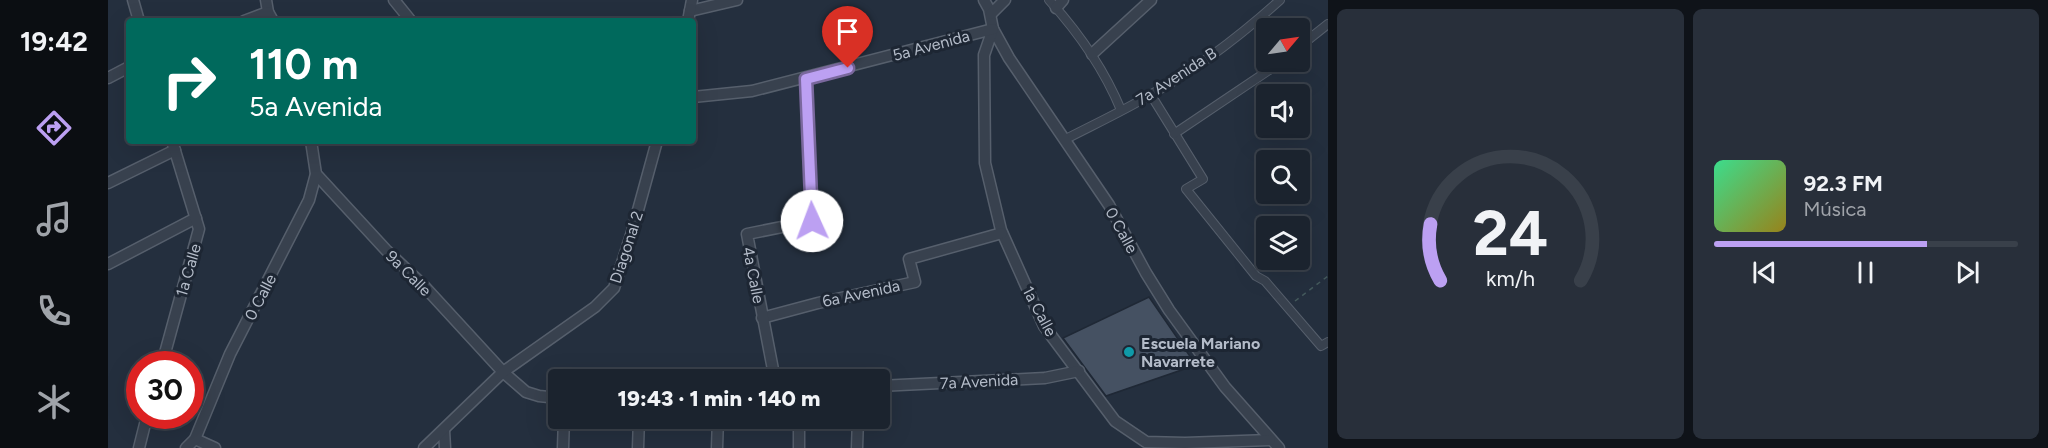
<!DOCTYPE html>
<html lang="es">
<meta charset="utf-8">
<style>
:root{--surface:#1b232e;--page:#282f3a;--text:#f1f3f6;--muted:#a0a4aa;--line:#39404a;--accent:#bca0f2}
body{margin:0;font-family:Figtree,sans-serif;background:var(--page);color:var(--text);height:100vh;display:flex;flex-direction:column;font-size:22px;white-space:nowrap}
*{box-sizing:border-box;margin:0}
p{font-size:20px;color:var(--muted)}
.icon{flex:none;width:33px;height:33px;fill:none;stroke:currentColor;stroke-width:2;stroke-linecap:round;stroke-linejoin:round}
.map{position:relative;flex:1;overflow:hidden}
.details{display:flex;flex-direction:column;gap:9px;padding:9px;background:#0f1319;width:720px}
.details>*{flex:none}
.guide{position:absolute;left:18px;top:18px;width:570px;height:126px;border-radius:6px;box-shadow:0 6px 24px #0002,0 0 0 2px var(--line);background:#00695c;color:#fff;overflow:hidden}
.needle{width:39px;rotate:61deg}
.tools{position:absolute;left:1148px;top:18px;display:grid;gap:12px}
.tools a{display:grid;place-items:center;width:54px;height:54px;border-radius:6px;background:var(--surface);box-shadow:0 6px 24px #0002,0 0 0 2px var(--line);font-size:30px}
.speed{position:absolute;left:18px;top:351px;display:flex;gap:12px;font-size:30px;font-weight:700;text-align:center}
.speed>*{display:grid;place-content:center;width:78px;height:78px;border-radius:50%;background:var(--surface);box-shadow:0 6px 24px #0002,0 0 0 2px var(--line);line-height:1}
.speed .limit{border:9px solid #d22;background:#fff;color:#111}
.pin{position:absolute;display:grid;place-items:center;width:51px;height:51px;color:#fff;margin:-62px -26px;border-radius:50% 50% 50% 0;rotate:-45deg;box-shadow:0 0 6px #0007}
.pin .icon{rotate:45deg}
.me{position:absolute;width:66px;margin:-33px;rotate:358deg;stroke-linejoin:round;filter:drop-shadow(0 0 4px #0008)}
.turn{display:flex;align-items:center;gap:21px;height:126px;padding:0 24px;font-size:27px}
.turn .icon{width:78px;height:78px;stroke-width:2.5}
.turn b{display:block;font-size:42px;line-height:51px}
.details .widget{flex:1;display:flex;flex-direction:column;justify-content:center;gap:9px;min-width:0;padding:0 21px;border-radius:9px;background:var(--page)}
.details .dial{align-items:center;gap:0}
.dial svg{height:156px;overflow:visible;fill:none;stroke:var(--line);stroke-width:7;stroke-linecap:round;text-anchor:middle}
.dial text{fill:var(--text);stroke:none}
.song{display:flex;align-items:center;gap:18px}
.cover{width:72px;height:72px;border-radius:9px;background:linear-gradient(135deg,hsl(150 70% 55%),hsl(50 70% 35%))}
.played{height:6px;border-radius:3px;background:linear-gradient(90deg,var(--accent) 70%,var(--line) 70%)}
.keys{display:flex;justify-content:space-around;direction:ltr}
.details .tiles{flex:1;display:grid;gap:9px;grid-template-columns:repeat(2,1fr)}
.trip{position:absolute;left:440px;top:369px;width:342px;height:60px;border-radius:6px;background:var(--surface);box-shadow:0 6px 24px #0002,0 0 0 2px var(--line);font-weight:800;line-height:60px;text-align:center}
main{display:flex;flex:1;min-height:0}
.tabs{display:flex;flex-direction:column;width:108px;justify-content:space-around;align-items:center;background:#0b0e12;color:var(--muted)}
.tabs .icon{width:42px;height:42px}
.tabs .on{color:var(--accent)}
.tabs b{font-size:27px;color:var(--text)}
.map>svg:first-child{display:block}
.building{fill:#455162;stroke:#1f2835;stroke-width:1.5}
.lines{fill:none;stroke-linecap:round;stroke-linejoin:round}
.pedestrian-casing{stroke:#565f6c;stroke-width:10}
.minor-casing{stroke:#565f6c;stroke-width:13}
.path{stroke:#44595c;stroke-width:1.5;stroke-dasharray:4.5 4.5;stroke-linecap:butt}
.pedestrian{stroke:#38414e;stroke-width:8}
.minor{stroke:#38414e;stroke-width:10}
.route-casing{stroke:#7a689d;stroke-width:15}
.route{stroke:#bca0f2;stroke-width:10}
.culture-dot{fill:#0f9aa8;stroke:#1d2633;stroke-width:2}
.labels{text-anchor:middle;stroke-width:6;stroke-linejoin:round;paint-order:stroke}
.street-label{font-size:16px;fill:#b4bcc9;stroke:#1d2633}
.poi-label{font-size:16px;font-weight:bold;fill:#b4bcc9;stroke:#1d2633;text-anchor:start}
</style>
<main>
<nav class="tabs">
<b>19:42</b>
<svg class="icon on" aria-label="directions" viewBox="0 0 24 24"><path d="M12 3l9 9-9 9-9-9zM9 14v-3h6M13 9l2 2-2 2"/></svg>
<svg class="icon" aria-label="music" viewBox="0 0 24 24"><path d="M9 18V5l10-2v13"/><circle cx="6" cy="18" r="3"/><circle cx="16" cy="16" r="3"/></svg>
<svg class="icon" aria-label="phone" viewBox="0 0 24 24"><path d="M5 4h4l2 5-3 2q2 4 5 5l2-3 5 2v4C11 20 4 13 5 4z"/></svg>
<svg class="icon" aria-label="climate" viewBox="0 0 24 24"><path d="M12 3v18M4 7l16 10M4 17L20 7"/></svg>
</nav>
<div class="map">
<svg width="1220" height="448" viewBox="0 0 1220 448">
<rect width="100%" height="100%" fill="#242f3e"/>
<!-- building -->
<polygon class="building" points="1041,297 1088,365 998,396 955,338"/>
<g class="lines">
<defs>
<g id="pedestrian">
<path d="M941,0C971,33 996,69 1013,110"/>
<polyline points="1191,47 1220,24"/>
<polyline points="1043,95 1095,179 1078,189 1148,276 1157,281 1213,346 1220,342"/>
<polyline points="1066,134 1173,62"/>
<path d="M956,140C985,125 1015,111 1042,95C1089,69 1132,36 1172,0"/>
</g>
<g id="minor">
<polyline points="25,0 31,21"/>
<polyline points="158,0 160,12 165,21"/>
<polyline points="286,0 303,21"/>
<polyline points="876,0 881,9 885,29 901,58 1001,205 1038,273 1061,310 1117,387 1171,448"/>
<polyline points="948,8 955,0"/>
<polyline points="582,11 629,0"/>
<polyline points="883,14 897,0"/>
<polyline points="136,21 160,12"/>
<polyline points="580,21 584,0"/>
<polyline points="885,29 876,55 877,163 893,230 936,326 1007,421 1038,442 1077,443 1162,440"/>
<polyline points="984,54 1043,0"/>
<polyline points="0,78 21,67"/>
<polyline points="585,97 644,91 885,29"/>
<polyline points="208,174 278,250 315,285 395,372 418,392 431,396 450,398"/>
<polyline points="0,183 67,150"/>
<polyline points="0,264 88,218"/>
<polyline points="654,318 710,303 807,282 801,259 894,233"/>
<polyline points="54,364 91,229 64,141"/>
<polyline points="667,380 639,234 704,221 698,79"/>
<polyline points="771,386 937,378 971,371"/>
<polyline points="691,418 691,448"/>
<polyline points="336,430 337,448"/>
<polyline points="87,439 107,448"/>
<polyline points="31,448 39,416"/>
<polyline points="78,448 87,439 122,354 201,200 208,174 203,141"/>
<polyline points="316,448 395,372 487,307 506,288 524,232 549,141"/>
<polyline points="455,448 456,418"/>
<polyline points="530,448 531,418"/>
<polyline points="609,448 610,418"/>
<polyline points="749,448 750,418"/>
</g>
</defs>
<!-- pedestrian casing -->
<use href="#pedestrian" class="pedestrian-casing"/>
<!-- minor casing -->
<use href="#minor" class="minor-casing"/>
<!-- path -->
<polyline class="path" points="1187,301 1220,276"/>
<!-- pedestrian -->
<use href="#pedestrian" class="pedestrian"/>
<!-- minor -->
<use href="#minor" class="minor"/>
</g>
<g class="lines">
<defs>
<polyline id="route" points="704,221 698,79 740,68"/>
</defs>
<!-- route casing -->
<use href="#route" class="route-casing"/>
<!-- route -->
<use href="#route" class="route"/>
</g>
<!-- markers -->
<circle class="culture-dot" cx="1021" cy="352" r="6"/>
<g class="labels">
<!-- street labels -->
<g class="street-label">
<text transform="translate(823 45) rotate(-15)" y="6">5a Avenida</text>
<text transform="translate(1068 76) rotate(-33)" y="6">7a Avenida B</text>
<text transform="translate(1014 230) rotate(61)" y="6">0 Calle</text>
<text transform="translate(518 247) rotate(-72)" y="6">Diagonal 2</text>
<text transform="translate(80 270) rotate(-74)" y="6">1a Calle</text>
<text transform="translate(301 273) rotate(45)" y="6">9a Calle</text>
<text transform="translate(646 275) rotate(79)" y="6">4a Calle</text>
<text transform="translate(753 293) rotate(-12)" y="6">6a Avenida</text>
<text transform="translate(152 297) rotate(-63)" y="6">0 Calle</text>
<text transform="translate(932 311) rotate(62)" y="6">1a Calle</text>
<text transform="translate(871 381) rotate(-3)" y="6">7a Avenida</text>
</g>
<!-- poi labels -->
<g class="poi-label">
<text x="1033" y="349">Escuela Mariano<tspan x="1033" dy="18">Navarrete</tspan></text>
</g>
</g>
</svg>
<div class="tools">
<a><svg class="needle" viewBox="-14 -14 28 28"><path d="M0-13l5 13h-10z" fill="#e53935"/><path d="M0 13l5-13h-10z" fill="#a0a4aa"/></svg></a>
<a><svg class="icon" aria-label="sound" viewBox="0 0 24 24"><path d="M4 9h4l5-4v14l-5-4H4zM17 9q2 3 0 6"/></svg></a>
<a><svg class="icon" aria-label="search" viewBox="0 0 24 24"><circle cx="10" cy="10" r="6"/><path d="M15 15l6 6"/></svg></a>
<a><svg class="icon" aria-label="layers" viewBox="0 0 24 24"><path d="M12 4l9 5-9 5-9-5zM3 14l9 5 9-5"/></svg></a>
</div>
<div class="speed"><div class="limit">30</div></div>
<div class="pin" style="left:740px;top:68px;background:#d93025"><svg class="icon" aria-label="arrive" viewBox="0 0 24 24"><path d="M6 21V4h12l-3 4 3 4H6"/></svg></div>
<svg class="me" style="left:704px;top:221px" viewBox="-20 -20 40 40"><circle r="19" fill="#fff"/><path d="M0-13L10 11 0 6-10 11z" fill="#bca0f2"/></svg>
<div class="trip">19:43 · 1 min · 140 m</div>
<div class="guide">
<div class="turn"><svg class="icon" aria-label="right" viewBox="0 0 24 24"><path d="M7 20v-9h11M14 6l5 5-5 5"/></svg><div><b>110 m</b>5a Avenida</div></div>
</div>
</div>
<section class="details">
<div class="tiles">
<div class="widget dial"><svg viewBox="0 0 100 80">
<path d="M14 69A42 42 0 1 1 86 69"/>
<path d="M14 69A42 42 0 0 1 9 40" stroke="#bca0f2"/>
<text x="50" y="56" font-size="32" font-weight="700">24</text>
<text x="50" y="72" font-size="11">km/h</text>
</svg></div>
<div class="widget">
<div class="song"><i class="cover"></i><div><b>92.3 FM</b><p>Música</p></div></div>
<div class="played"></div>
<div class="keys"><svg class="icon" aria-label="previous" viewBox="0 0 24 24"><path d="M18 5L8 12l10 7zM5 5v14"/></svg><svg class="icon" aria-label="pause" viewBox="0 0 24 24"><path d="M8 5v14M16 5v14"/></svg><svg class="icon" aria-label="next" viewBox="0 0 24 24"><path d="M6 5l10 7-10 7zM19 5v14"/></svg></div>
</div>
</div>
</section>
</main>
